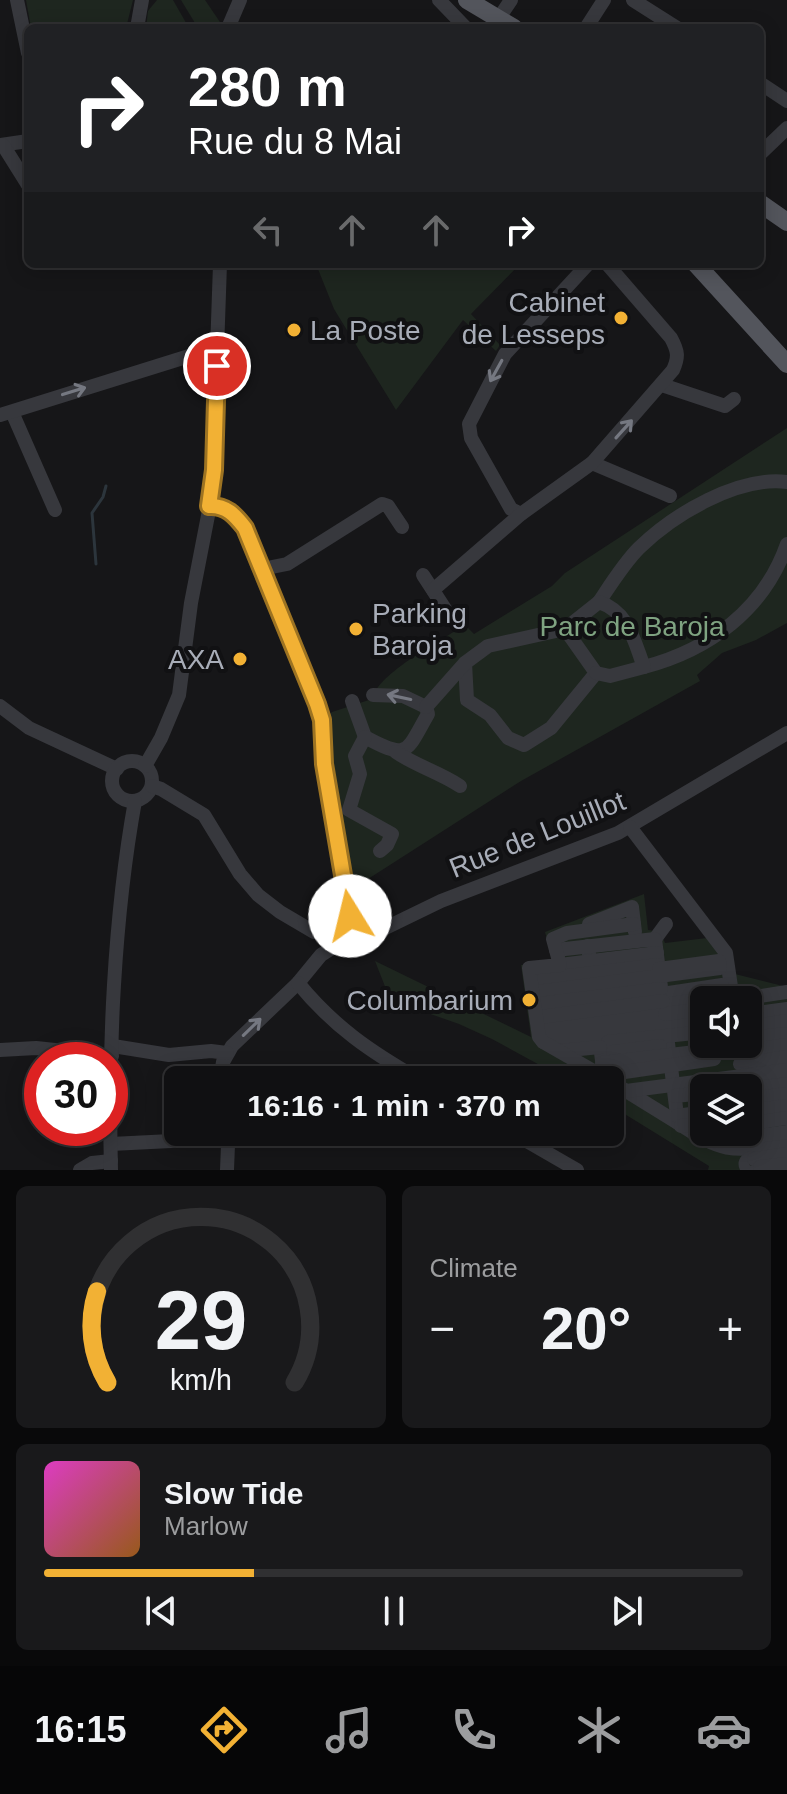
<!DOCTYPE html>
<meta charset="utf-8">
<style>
:root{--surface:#101012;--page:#19191b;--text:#f1f3f6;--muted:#9c9d9f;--line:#303032;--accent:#f2b134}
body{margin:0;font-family:Arial,sans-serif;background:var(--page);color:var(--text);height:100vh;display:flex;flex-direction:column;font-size:30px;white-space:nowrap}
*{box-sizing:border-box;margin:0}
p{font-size:26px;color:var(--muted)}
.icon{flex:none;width:44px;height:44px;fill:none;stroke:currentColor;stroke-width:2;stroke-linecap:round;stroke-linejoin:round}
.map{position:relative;height:1170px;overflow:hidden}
.panel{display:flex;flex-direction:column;gap:16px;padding:16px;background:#09090a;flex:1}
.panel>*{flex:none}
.guide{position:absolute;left:24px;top:24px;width:740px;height:244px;border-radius:12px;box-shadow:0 4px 20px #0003,0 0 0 2px var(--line);background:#202124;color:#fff;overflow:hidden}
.buttons{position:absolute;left:690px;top:986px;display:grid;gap:16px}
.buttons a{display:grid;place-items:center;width:72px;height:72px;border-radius:12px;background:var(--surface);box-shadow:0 4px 20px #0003,0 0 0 2px var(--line);font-size:40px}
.speed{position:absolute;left:24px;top:1042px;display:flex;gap:16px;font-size:40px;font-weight:700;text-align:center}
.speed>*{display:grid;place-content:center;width:104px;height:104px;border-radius:50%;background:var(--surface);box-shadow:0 4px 20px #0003,0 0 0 2px var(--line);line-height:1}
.speed .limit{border:12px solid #d22;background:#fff;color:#111}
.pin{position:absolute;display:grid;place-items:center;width:68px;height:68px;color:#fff;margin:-34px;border:4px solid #fff;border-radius:50%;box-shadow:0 2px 8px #0007}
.me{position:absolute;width:88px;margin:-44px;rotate:351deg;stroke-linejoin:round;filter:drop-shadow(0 0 6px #0008)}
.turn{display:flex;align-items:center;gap:28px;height:168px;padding:0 32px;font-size:36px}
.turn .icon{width:104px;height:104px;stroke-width:2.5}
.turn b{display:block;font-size:56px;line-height:68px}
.lanes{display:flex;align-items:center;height:76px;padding:0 32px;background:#0003;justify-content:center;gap:40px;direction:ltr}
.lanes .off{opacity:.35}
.big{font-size:60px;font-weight:700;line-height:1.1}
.panel .tile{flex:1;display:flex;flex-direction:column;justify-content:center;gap:12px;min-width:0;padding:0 28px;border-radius:12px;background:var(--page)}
.panel .dial{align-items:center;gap:0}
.dial svg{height:208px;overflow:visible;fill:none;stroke:var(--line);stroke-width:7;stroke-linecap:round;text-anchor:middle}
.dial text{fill:var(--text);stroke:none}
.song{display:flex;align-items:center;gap:24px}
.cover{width:96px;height:96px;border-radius:12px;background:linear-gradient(135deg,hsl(310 70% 55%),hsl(30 70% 35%))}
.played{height:8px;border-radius:4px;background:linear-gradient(90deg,var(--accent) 30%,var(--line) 30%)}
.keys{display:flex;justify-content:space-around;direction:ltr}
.heat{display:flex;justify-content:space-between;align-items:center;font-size:44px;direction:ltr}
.panel .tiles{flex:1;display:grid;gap:16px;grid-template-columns:1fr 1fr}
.tile:last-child{grid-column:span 2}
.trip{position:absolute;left:164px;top:1066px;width:460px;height:80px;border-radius:12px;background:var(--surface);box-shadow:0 4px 20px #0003,0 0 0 2px var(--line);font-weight:700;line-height:80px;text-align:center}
.menu{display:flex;height:128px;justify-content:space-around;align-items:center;background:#060607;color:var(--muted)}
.menu .icon{width:56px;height:56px}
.menu .current{color:var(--accent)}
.menu b{font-size:36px;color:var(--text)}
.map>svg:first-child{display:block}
.green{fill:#1e261f;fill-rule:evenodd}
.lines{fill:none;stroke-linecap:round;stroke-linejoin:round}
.stream{stroke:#2c353c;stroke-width:3}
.minor{stroke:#37383d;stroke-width:14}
.major{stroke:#53555c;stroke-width:18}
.oneway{stroke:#757881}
.route-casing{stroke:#9d7322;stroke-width:20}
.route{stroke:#f2b134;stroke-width:14}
.poi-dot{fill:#f2b134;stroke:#111113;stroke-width:3}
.labels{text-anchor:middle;stroke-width:8;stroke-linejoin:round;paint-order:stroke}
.poi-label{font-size:28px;fill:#a8adb8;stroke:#111113;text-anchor:end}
.park-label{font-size:28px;fill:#7fa381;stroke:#111113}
.street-label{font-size:28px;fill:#a8adb8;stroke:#111113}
</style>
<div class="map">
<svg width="787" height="1170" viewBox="0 0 787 1170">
<rect width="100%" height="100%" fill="#161618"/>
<!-- green -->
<g class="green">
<polygon points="26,0 133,0 126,28 31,28"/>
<polygon points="157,0 173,0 189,28 146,28 148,11"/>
<polygon points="181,0 205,0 224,28 198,28"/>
<polygon points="316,264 520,264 471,314 500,345 496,351 463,320 396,410 334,309"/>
<path d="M787,428V623L756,640L722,653L697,675L700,681L521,781L354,888L325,741L328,716L332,712L372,699C377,674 443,639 465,625L474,634L552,586L565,573Z"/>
<path d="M644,894L648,930C655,930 663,936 665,943L707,938L735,974L787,987V1170H708L709,1166L610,1105V1080H567L492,1039L459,1024L419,1010L386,989L375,961L531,1037L521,965L553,961L545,932ZM704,1000H748V1044H704ZM704,1088H748V1132H704Z"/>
</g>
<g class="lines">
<!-- stream -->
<polyline class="stream" points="96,564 92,513 103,497 106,486"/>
<!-- minor -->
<g class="minor">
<polyline points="17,0 28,53"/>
<polyline points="439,0 466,28"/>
<polyline points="633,0 677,28"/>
<polyline points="499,18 511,0"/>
<polyline points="137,28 142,0"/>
<polyline points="228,28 240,0"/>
<polyline points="586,28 604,0"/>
<polyline points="760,83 787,101"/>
<polyline points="0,145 28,141"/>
<polyline points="3,145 28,185"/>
<polyline points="760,154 787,128"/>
<polyline points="662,385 725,406 734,399"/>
<polyline points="12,412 55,510"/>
<polyline points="0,415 202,352 218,343"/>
<polyline points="592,463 670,496"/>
<path d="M209,506C226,505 235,515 245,528L317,704L322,720L324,764L350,916L335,946L321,955L298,983L232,1046L223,1062L220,1080"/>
<polyline points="521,514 511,509 471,438 469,424 505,354 588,264"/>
<polyline points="262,569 287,564 382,504 388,506 402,527"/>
<polyline points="423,575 449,615"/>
<path d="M433,590L521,514L592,463L673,370C679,357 678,351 671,338L607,264"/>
<path d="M599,602C611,584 624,563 639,548C674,514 738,476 787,482"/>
<polyline points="465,663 467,700 490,715 508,738 524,745 551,728 596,673 565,629"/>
<path d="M644,667C709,650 764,610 787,544"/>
<path d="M352,701L365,737C409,761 406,752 428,714L426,707L403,696L373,695"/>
<polyline points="0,706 29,728 117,769"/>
<path d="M426,707L465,663L488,646L565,629L599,602C629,612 634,641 644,667L610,676L596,673"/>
<polyline points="365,737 355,756 360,774 349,810 392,834 387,845 380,851"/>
<path d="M396,752C416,766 439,772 460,786"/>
<circle cx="132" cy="781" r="20"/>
<polyline points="145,766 161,738 179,695 191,603 212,495 220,264"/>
<polyline points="152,786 161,789 204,815 240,874 258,895 280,912 314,932 339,937 373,934 441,901 618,833 787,733"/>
<polyline points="630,827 726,953 733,1000"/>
<polyline points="589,924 632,907 635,932"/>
<polyline points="655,939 666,924"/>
<polyline points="588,946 604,1077 607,1079"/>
<path d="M556,950L655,939L678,1123C725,1155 733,1151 787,1144"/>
<polyline points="560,965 657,953"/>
<polyline points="536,980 658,965"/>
<path d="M298,983C334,1027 371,1052 420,1080"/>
<polyline points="537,992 720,968 719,961 659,969"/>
<polyline points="662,994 722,985"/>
<polyline points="734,1000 787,992"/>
<polyline points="539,1004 661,989"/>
<polyline points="663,1005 732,995"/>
<polyline points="664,1013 542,1029 543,1042 704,1020"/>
<polyline points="665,1014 704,1009"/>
<polyline points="748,1014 787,1009"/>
<polyline points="540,1017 663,1001"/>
<polyline points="748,1027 787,1021"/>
<polyline points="748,1038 787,1034"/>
<polyline points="608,1042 704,1032"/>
<polyline points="113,1046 169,1055 211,1051 227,1053"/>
<polyline points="0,1050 36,1048 112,1056"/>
<polyline points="560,1051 600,1047"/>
<polyline points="613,1052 660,1046"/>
<polyline points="739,1052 787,1045"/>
<polyline points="602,1063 738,1047"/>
<polyline points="740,1064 787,1057"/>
<polyline points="604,1075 714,1059"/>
<polyline points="604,1077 543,1042 539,1037 529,968 560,965 553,939 567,933 634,924"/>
<polyline points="610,1081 678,1123"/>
<polyline points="744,1088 787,1082"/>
<polyline points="626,1091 787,1070"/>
<polyline points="675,1096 704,1093"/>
<polyline points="748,1099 787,1094"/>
<polyline points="748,1111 787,1106"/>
<polyline points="677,1116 704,1112"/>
<polyline points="748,1124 787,1118"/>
<polyline points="681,1126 704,1123"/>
<polyline points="225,1132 228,1145 227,1170"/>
<polyline points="511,1132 577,1170"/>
<polyline points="716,1142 787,1132"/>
<polyline points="111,1144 171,1141 225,1133"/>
<circle cx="751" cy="1164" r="5.5"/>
<polyline points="754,1159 787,1154"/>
<polyline points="760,1167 787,1164"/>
<polyline points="80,1170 92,1163 111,1161"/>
<path d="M111,1170C108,1052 114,917 135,801"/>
</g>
<!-- major -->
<g class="major">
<polyline points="467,0 514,28"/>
<polyline points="760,203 787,222"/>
<polyline points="696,264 787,364"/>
</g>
</g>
<!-- one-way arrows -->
<defs><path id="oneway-shaft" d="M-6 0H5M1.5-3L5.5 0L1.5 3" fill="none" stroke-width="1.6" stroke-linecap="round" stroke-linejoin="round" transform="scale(2)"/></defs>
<g class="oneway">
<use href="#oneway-shaft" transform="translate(496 371) rotate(119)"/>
<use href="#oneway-shaft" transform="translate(74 391) rotate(-17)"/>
<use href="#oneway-shaft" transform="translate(624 429) rotate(-48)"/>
<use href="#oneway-shaft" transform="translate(399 697) rotate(-168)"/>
<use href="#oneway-shaft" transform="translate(252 1027) rotate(-44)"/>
</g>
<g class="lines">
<defs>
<path id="route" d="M217,366L214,470L209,506C226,505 235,515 245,528L317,704L322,720L324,764L350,916"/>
</defs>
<!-- route casing -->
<use href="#route" class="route-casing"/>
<!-- route -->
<use href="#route" class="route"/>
</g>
<!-- markers -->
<g class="poi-dot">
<circle cx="621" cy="318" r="8"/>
<circle cx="294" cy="330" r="8"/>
<circle cx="356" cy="629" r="8"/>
<circle cx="240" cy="659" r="8"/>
<circle cx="529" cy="1000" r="8"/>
</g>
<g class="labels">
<!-- poi labels -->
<g class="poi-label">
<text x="605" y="312">Cabinet<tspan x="605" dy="32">de Lesseps</tspan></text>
<text x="310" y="340" text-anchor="start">La Poste</text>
<text x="372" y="623" text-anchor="start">Parking<tspan x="372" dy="32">Baroja</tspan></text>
<text x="224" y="669">AXA</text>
<text x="513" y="1010">Columbarium</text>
</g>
<!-- park labels -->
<g class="park-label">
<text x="632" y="636">Parc de Baroja</text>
</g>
<!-- street labels -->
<g class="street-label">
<text transform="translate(537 834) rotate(-22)" y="10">Rue de Louillot</text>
</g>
</g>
</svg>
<div class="buttons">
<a><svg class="icon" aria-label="sound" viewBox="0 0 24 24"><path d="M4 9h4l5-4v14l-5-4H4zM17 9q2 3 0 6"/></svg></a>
<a><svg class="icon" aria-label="layers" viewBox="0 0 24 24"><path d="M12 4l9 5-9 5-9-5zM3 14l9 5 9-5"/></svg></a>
</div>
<div class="speed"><div class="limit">30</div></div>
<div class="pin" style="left:217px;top:366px;background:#d93025"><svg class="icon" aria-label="arrive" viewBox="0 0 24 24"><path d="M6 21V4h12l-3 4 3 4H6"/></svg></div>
<svg class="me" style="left:350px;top:916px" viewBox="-20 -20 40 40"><circle r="19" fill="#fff"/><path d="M0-13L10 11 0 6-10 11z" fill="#f2b134"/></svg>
<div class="trip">16:16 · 1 min · 370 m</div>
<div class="guide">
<div class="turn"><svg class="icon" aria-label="right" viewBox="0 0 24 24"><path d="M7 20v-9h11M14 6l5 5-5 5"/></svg><div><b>280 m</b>Rue du 8 Mai</div></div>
<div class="lanes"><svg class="icon off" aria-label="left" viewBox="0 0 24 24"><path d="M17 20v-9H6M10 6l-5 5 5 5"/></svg><svg class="icon off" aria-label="ahead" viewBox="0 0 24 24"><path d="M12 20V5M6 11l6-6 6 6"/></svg><svg class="icon off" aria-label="ahead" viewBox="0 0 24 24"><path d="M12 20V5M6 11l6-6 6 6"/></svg><svg class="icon" aria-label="right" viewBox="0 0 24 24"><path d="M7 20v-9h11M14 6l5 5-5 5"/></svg></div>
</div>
</div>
<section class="panel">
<div class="tiles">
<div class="tile dial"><svg viewBox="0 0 100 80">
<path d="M14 69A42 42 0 1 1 86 69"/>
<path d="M14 69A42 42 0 0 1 10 34" stroke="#f2b134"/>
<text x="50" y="56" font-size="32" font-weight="700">29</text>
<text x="50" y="72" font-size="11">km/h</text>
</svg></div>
<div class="tile"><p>Climate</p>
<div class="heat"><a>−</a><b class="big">20°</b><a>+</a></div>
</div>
<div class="tile">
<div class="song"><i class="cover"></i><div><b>Slow Tide</b><p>Marlow</p></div></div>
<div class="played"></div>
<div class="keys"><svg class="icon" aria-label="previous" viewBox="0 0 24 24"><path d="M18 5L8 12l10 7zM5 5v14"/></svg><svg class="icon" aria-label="pause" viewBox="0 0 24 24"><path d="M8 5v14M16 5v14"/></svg><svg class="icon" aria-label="next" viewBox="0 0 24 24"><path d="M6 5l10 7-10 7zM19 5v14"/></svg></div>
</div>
</div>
</section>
<nav class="menu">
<b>16:15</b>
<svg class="icon current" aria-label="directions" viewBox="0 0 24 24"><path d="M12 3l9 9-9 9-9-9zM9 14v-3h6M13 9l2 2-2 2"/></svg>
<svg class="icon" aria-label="music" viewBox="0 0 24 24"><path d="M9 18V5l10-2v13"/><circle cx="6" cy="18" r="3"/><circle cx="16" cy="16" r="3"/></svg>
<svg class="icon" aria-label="phone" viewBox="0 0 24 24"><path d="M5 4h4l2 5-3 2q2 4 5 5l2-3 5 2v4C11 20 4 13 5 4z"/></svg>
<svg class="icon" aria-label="climate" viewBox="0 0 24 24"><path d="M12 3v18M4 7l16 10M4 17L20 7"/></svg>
<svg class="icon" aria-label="car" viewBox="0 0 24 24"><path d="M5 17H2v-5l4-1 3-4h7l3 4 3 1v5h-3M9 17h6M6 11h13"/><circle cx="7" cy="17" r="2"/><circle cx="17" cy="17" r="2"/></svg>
</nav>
